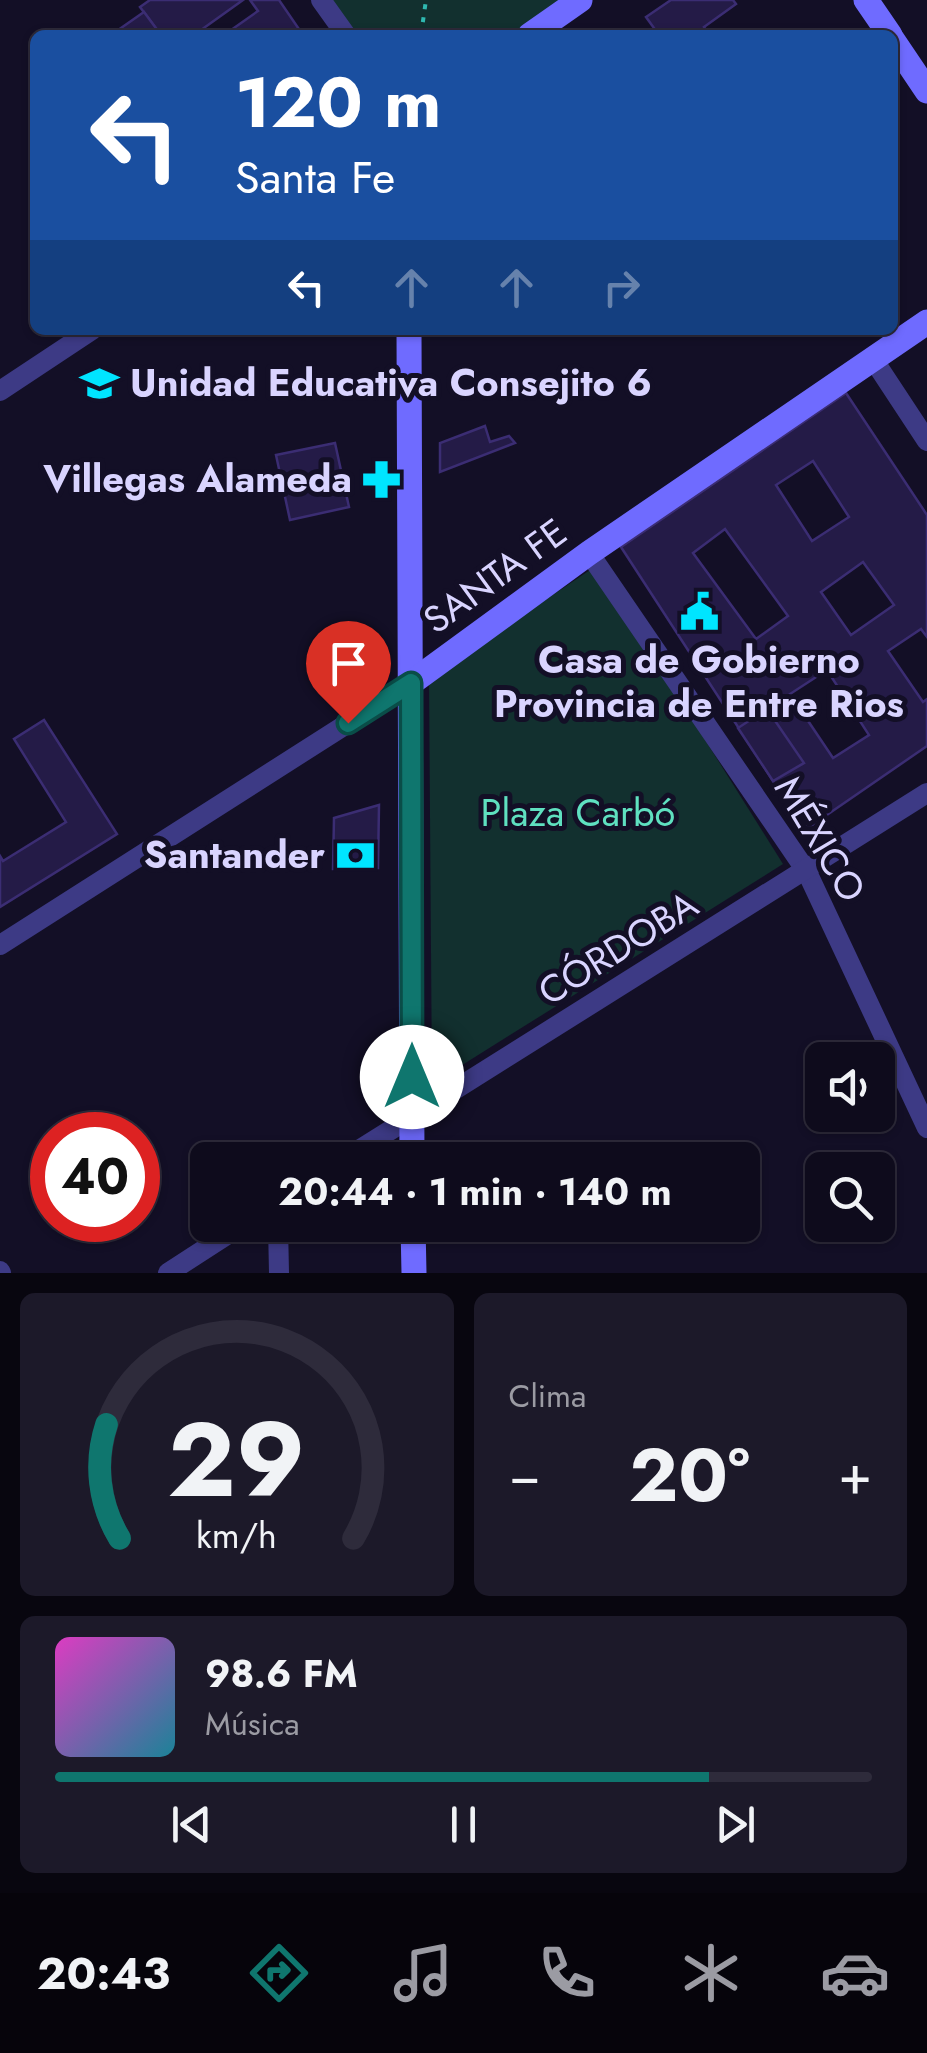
<!DOCTYPE html>
<html lang="es">
<meta charset="utf-8">
<style>
:root{--surface:#0e0b1c;--page:#1c1929;--text:#f1f3f6;--muted:#9b9ba3;--line:#2e2b3b;--accent:#0f766e}
body{margin:0;font-family:Jost,sans-serif;background:var(--page);color:var(--text);height:100vh;display:flex;flex-direction:column;font-size:38px;white-space:nowrap}
*{box-sizing:border-box;margin:0}
p{font-size:32px;color:var(--muted)}
.icon{flex:none;width:55px;height:55px;fill:none;stroke:currentColor;stroke-width:2;stroke-linecap:round;stroke-linejoin:round}
.map{position:relative;height:1273px;overflow:hidden}
.details{display:flex;flex-direction:column;gap:20px;padding:20px;background:#08060f;flex:1}
.details>*{flex:none}
.guide{position:absolute;left:30px;top:30px;width:868px;height:305px;border-radius:15px;box-shadow:0 2px 8px #0004,0 0 0 2px var(--line);background:#1a4fa0;color:#fff;overflow:hidden}
.tools{position:absolute;left:805px;top:1042px;display:grid;gap:20px}
.tools a{display:grid;place-items:center;width:90px;height:90px;border-radius:15px;background:var(--surface);box-shadow:0 2px 8px #0004,0 0 0 2px var(--line);font-size:50px}
.speed{position:absolute;left:30px;top:1112px;display:flex;gap:20px;font-size:50px;font-weight:700;text-align:center}
.speed>*{display:grid;place-content:center;width:130px;height:130px;border-radius:50%;background:var(--surface);box-shadow:0 2px 8px #0004,0 0 0 2px var(--line);line-height:1}
.speed .limit{border:15px solid #d22;background:#fff;color:#111}
.pin{position:absolute;display:grid;place-items:center;width:85px;height:85px;color:#fff;margin:-102px -42px;border-radius:50% 50% 50% 0;rotate:-45deg;box-shadow:0 0 10px #0007}
.pin .icon{rotate:45deg}
.me{position:absolute;width:110px;margin:-55px;rotate:0deg;stroke-linejoin:round;filter:drop-shadow(0 0 8px #0008)}
.turn{display:flex;align-items:center;gap:35px;height:210px;padding:0 40px;font-size:45px}
.turn .icon{width:130px;height:130px;stroke-width:2.5}
.turn b{display:block;font-size:70px;line-height:85px}
.lanes{display:flex;align-items:center;height:95px;padding:0 40px;background:#0003;justify-content:center;gap:50px;direction:ltr}
.lanes .off{opacity:.35}
.big{font-size:75px;font-weight:700;line-height:1.1}
.details .tile{flex:1;display:flex;flex-direction:column;justify-content:center;gap:15px;min-width:0;padding:0 35px;border-radius:15px;background:var(--page)}
.details .dial{align-items:center;gap:0}
.dial svg{height:260px;overflow:visible;fill:none;stroke:var(--line);stroke-width:7;stroke-linecap:round;text-anchor:middle}
.dial text{fill:var(--text);stroke:none}
.song{display:flex;align-items:center;gap:30px}
.cover{width:120px;height:120px;border-radius:15px;background:linear-gradient(135deg,hsl(310 70% 55%),hsl(190 70% 35%))}
.played{height:10px;border-radius:5px;background:linear-gradient(90deg,var(--accent) 80%,var(--line) 80%)}
.keys{display:flex;justify-content:space-around;direction:ltr}
.heat{display:flex;justify-content:space-between;align-items:center;font-size:55px;direction:ltr}
.details .tiles{flex:1;display:grid;gap:20px;grid-template-columns:1fr 1fr}
.tile:last-child{grid-column:span 2}
.trip{position:absolute;left:190px;top:1142px;width:570px;height:100px;border-radius:15px;background:var(--surface);box-shadow:0 2px 8px #0004,0 0 0 2px var(--line);font-weight:700;line-height:100px;text-align:center}
.menu{display:flex;height:160px;justify-content:space-around;align-items:center;background:#06040b;color:var(--muted)}
.menu .icon{width:70px;height:70px}
.menu .selected{color:var(--accent)}
.menu b{font-size:45px;color:var(--text)}
.map>svg:first-child{display:block}
.green{fill:#12302f}
.building{fill:#241b47;stroke:#3b2d73;stroke-width:2.5;fill-rule:evenodd}
.lines{fill:none;stroke-linecap:round;stroke-linejoin:round}
.path{stroke:#2fb8b0;stroke-width:4;stroke-dasharray:5 8;stroke-linecap:butt}
.street{stroke:#3d3a85;stroke-width:20}
.secondary{stroke:#6f6bff;stroke-width:25}
.route-casing{stroke:#0a4d48;stroke-width:25}
.route{stroke:#0f766e;stroke-width:18}
.labels{text-anchor:middle;stroke-width:10;stroke-linejoin:round;paint-order:stroke}
.poi-label{font-size:38px;font-weight:bold;fill:#d9d4ff;stroke:#130f26;text-anchor:end}
.street-label{font-size:38px;fill:#d9d4ff;stroke:#130f26}
.park-label{font-size:38px;fill:#5fe0c0;stroke:#130f26}
</style>
<div class="map">
<svg width="927" height="1273" viewBox="0 0 927 1273">
<rect width="100%" height="100%" fill="#130f26"/>
<!-- green -->
<g class="green">
<polygon points="321,0 580,0 530,35 346,35"/>
<polygon points="596,566 783,864 432,1084 429,678"/>
</g>
<!-- building -->
<g class="building">
<polygon points="150,0 243,0 194,35 161,35 140,7"/>
<polygon points="250,0 279,0 303,35 224,35 258,11"/>
<polygon points="671,0 733,0 736,4 704,27 710,35 659,35 646,17"/>
<polygon points="144,12 161,35 111,35"/>
<path d="M846,393L927,515V637L921,629L888,651L923,702L927,699V746L805,830L621,547ZM813,461L849,517L812,541L776,485ZM725,529L788,616L756,639L693,553ZM863,562L894,605L851,635L821,592ZM827,670L869,735L833,758L790,694Z"/>
<polygon points="485,426 490,442 509,436 515,443 440,472 440,443"/>
<polygon points="335,443 349,507 290,520 276,455"/>
<polygon points="767,709 804,763 773,781 738,728"/>
<polygon points="44,720 117,834 0,907 0,856 3,861 66,822 14,739"/>
<polygon points="379,805 378,868 333,869 334,818"/>
</g>
<g class="lines">
<!-- path -->
<polyline class="path" points="421,35 426,0"/>
<!-- street -->
<g class="street">
<polyline points="321,0 346,35"/>
<polyline points="873,359 927,441"/>
<polyline points="0,391 92,330"/>
<polyline points="589,553 807,872 927,1128"/>
<polyline points="0,945 411,683"/>
<polyline points="343,1160 927,793"/>
<polyline points="278,1225 279,1273"/>
<polyline points="0,1271 1,1273"/>
<polyline points="168,1273 242,1225"/>
</g>
<!-- secondary -->
<g class="secondary">
<polyline points="866,0 890,35"/>
<polyline points="530,35 580,0"/>
<polyline points="892,39 927,91"/>
<polyline points="409,330 412,1160"/>
<polyline points="411,683 589,553 927,322"/>
<polyline points="413,1225 414,1273"/>
</g>
</g>
<g class="lines">
<defs>
<polyline id="route" points="348,723 411,683 412,1077"/>
</defs>
<!-- route casing -->
<use href="#route" class="route-casing"/>
<!-- route -->
<use href="#route" class="route"/>
</g>
<!-- icons -->
<defs>
<symbol id="school-bare" viewBox="-9 -9 18 18"><path d="M0-5L7-2L0 1L-7-2ZM-4 1L0 2.5L4 1V4Q0 6-4 4Z" fill="#00e5ff" stroke="#130f26" stroke-width="2.5" paint-order="stroke"/></symbol>
<symbol id="pharmacy-bare" viewBox="-9 -9 18 18"><path d="M-2-6h4v4h4v4h-4v4h-4v-4h-4v-4h4Z" fill="#00e5ff" stroke="#130f26" stroke-width="2.5" paint-order="stroke"/></symbol>
<symbol id="civic-bare" viewBox="-9 -9 18 18"><path d="M-.6-6.5H3V-4.5H.6V-3L4-1V1h2V6H-6V1h2V-1L-.6-3ZM-1.2 2.5V6h2.4V2.5Z" fill="#00e5ff" stroke="#130f26" stroke-width="2.5" paint-order="stroke"/></symbol>
<symbol id="bank-bare" viewBox="-9 -9 18 18"><path d="M-6-4H6V4H-6ZM0-2.3a2.3 2.3 0 1 0 0 4.6a2.3 2.3 0 1 0 0-4.6Z" fill="#00e5ff" stroke="#130f26" stroke-width="2.5" paint-order="stroke"/></symbol>
</defs>
<g fill-rule="evenodd">
<use href="#school-bare" x="72" y="356" width="55" height="55"/>
<use href="#pharmacy-bare" x="354" y="452" width="55" height="55"/>
<use href="#civic-bare" x="672" y="584" width="55" height="55"/>
<use href="#bank-bare" x="328" y="828" width="55" height="55"/>
</g>
<g class="labels">
<!-- poi labels -->
<g class="poi-label">
<text x="130" y="396" text-anchor="start">Unidad Educativa Consejito 6</text>
<text x="352" y="492">Villegas Alameda</text>
<text x="699" y="673" text-anchor="middle">Casa de Gobierno<tspan x="699" dy="44">Provincia de Entre Rios</tspan></text>
<text x="325" y="868">Santander</text>
</g>
<!-- street labels -->
<g class="street-label">
<text transform="translate(495 576) rotate(-36)" y="13">SANTA FE</text>
<text transform="translate(820 839) rotate(59)" y="13">MÉXICO</text>
<text transform="translate(618 948) rotate(-32)" y="13">CÓRDOBA</text>
</g>
<!-- park labels -->
<g class="park-label">
<text x="578" y="826">Plaza Carbó</text>
</g>
</g>
</svg>
<div class="tools">
<a><svg class="icon" aria-label="sound" viewBox="0 0 24 24"><path d="M4 9h4l5-4v14l-5-4H4zM17 9q2 3 0 6"/></svg></a>
<a><svg class="icon" aria-label="search" viewBox="0 0 24 24"><circle cx="10" cy="10" r="6"/><path d="M15 15l6 6"/></svg></a>
</div>
<div class="speed"><div class="limit">40</div></div>
<div class="pin" style="left:348px;top:723px;background:#d93025"><svg class="icon" aria-label="arrive" viewBox="0 0 24 24"><path d="M6 21V4h12l-3 4 3 4H6"/></svg></div>
<svg class="me" style="left:412px;top:1077px" viewBox="-20 -20 40 40"><circle r="19" fill="#fff"/><path d="M0-13L10 11 0 6-10 11z" fill="#0f766e"/></svg>
<div class="trip">20:44 · 1 min · 140 m</div>
<div class="guide">
<div class="turn"><svg class="icon" aria-label="left" viewBox="0 0 24 24"><path d="M17 20v-9H6M10 6l-5 5 5 5"/></svg><div><b>120 m</b>Santa Fe</div></div>
<div class="lanes"><svg class="icon" aria-label="left" viewBox="0 0 24 24"><path d="M17 20v-9H6M10 6l-5 5 5 5"/></svg><svg class="icon off" aria-label="ahead" viewBox="0 0 24 24"><path d="M12 20V5M6 11l6-6 6 6"/></svg><svg class="icon off" aria-label="ahead" viewBox="0 0 24 24"><path d="M12 20V5M6 11l6-6 6 6"/></svg><svg class="icon off" aria-label="right" viewBox="0 0 24 24"><path d="M7 20v-9h11M14 6l5 5-5 5"/></svg></div>
</div>
</div>
<section class="details">
<div class="tiles">
<div class="tile dial"><svg viewBox="0 0 100 80">
<path d="M14 69A42 42 0 1 1 86 69"/>
<path d="M14 69A42 42 0 0 1 10 34" stroke="#0f766e"/>
<text x="50" y="56" font-size="32" font-weight="700">29</text>
<text x="50" y="72" font-size="11">km/h</text>
</svg></div>
<div class="tile"><p>Clima</p>
<div class="heat"><a>−</a><b class="big">20°</b><a>+</a></div>
</div>
<div class="tile">
<div class="song"><i class="cover"></i><div><b>98.6 FM</b><p>Música</p></div></div>
<div class="played"></div>
<div class="keys"><svg class="icon" aria-label="previous" viewBox="0 0 24 24"><path d="M18 5L8 12l10 7zM5 5v14"/></svg><svg class="icon" aria-label="pause" viewBox="0 0 24 24"><path d="M8 5v14M16 5v14"/></svg><svg class="icon" aria-label="next" viewBox="0 0 24 24"><path d="M6 5l10 7-10 7zM19 5v14"/></svg></div>
</div>
</div>
</section>
<nav class="menu">
<b>20:43</b>
<svg class="icon selected" aria-label="directions" viewBox="0 0 24 24"><path d="M12 3l9 9-9 9-9-9zM9 14v-3h6M13 9l2 2-2 2"/></svg>
<svg class="icon" aria-label="music" viewBox="0 0 24 24"><path d="M9 18V5l10-2v13"/><circle cx="6" cy="18" r="3"/><circle cx="16" cy="16" r="3"/></svg>
<svg class="icon" aria-label="phone" viewBox="0 0 24 24"><path d="M5 4h4l2 5-3 2q2 4 5 5l2-3 5 2v4C11 20 4 13 5 4z"/></svg>
<svg class="icon" aria-label="climate" viewBox="0 0 24 24"><path d="M12 3v18M4 7l16 10M4 17L20 7"/></svg>
<svg class="icon" aria-label="car" viewBox="0 0 24 24"><path d="M5 17H2v-5l4-1 3-4h7l3 4 3 1v5h-3M9 17h6M6 11h13"/><circle cx="7" cy="17" r="2"/><circle cx="17" cy="17" r="2"/></svg>
</nav>
